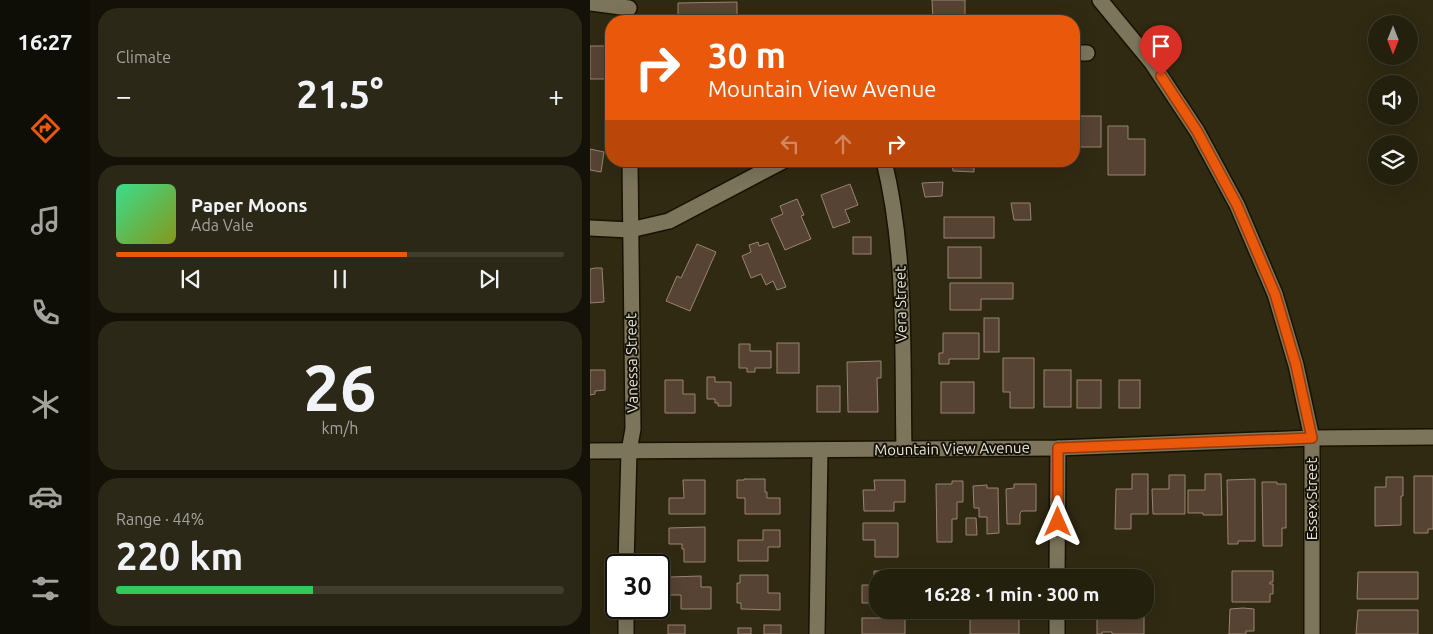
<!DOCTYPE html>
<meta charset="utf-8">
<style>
:root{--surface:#24200e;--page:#2c2817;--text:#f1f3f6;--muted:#a3a39e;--line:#413e2e;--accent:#ea580c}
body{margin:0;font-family:Ubuntu,sans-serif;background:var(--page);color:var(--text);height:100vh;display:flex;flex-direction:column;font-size:19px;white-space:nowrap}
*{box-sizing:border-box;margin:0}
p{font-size:16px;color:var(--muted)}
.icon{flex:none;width:28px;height:28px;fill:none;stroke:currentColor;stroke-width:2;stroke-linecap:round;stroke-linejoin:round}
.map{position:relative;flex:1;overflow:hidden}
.drawer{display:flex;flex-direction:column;gap:8px;padding:8px;background:#141208;width:500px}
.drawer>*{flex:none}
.banner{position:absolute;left:15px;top:15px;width:475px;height:152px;border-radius:20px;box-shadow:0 5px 20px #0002,0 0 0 1px var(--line);background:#ea580c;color:#fff;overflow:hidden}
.needle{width:32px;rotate:180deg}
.buttons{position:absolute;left:778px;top:15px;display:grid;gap:10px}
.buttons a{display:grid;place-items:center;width:50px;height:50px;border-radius:50%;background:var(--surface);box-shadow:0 5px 20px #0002,0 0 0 1px var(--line);font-size:25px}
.speed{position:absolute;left:15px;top:554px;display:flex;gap:10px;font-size:25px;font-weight:700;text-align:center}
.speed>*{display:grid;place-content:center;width:65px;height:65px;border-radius:50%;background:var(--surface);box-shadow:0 5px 20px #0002,0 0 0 1px var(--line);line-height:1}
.speed .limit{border:2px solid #111;border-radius:8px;background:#fff;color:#111}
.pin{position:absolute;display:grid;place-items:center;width:42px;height:42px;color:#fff;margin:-51px -21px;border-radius:50% 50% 50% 0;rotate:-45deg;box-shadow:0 0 5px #0007}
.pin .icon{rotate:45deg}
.me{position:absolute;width:55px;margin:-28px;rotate:0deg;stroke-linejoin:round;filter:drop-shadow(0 0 4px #0008)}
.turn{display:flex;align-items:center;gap:18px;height:105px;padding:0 20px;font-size:22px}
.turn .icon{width:65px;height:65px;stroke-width:2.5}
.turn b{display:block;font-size:35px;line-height:42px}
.lanes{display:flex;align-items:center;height:48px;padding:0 20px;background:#0003;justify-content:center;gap:25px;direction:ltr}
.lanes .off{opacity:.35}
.big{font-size:38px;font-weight:600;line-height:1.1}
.drawer .widget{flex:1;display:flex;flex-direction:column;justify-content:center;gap:8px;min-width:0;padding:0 18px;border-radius:20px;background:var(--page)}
.drawer .dial{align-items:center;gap:0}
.dial b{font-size:65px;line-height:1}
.song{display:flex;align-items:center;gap:15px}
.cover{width:60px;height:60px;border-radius:8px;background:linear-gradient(135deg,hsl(150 70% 55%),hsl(70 70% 35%))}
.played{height:5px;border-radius:2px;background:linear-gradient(90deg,var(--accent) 65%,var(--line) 65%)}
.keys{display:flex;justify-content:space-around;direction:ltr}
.heat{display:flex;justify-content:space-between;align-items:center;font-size:28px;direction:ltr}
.charge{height:8px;border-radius:4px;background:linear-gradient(90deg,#34c759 44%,var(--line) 0)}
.trip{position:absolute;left:279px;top:569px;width:285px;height:50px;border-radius:20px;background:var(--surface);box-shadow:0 5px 20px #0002,0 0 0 1px var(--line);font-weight:600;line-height:50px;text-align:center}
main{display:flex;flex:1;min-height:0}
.menu{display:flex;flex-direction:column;width:90px;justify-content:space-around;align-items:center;background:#0e0d06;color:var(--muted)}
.menu .icon{width:35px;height:35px}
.menu .active{color:var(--accent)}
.menu b{font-size:22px;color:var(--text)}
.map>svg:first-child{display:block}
.building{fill:#564333;stroke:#998471}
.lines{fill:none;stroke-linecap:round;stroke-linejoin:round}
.minor-casing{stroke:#181200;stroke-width:18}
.minor{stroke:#7c755c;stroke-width:15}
.route-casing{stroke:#983908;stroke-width:12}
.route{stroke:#ea580c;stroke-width:9}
.labels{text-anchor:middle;stroke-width:4;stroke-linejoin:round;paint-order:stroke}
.street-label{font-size:15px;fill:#e9e5d7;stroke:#151309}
</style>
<main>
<nav class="menu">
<b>16:27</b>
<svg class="icon active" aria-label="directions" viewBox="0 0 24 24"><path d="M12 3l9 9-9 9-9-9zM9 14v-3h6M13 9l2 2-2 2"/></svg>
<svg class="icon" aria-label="music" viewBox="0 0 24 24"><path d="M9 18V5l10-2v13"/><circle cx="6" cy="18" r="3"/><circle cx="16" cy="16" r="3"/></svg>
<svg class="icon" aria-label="phone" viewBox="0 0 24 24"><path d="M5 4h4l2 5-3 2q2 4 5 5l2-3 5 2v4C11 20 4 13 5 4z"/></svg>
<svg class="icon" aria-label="climate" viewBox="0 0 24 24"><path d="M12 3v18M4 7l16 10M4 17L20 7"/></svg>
<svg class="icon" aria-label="car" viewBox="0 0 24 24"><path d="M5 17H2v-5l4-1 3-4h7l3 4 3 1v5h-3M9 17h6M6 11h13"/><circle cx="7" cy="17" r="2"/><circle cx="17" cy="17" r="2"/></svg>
<svg class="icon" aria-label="filters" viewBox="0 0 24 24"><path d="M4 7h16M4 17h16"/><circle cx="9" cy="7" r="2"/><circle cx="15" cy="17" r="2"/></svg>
</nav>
<section class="drawer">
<div class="widget"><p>Climate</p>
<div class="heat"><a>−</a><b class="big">21.5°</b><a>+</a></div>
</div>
<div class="widget">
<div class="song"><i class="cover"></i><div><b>Paper Moons</b><p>Ada Vale</p></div></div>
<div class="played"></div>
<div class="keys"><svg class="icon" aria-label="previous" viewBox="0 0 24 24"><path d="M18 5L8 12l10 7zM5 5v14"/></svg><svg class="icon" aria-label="pause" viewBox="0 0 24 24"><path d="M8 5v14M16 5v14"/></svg><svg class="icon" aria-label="next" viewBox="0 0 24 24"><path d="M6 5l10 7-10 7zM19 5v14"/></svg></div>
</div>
<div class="widget dial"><b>26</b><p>km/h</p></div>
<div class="widget"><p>Range · 44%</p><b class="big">220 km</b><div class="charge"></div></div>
</section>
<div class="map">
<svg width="843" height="634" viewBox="0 0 843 634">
<rect width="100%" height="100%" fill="#302a13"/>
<!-- building -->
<g class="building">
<polygon points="342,0 375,0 375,21 343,21"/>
<polygon points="147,2 147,21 88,20 88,3"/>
<polygon points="0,46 17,46 18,79 0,79"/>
<rect x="484" y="116" width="27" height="31"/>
<polygon points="518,126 538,126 538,139 555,139 555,175 518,175"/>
<polygon points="0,149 14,152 11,172 0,170"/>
<polygon points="87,161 121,161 121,164 87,165"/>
<polygon points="362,161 384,161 384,172 363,171"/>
<polygon points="353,182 352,196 335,197 332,183"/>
<polygon points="260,184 268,205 255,210 260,222 243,228 231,195"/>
<polygon points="207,199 214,215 211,216 221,239 195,250 181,219 193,214 190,206"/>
<polygon points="421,203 440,203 441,220 424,220"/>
<rect x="354" y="217" width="50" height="21"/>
<rect x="263" y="237" width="18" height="17"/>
<polygon points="168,242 169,246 178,243 196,287 187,290 183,281 176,285 171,274 161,278 152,256 161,252 159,245"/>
<polygon points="107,244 126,252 100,311 76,301 87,276 91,278"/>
<rect x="358" y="247" width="33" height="31"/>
<polygon points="5,268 12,268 14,302 0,303 0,269"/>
<polygon points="360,283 423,283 423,299 391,299 391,310 360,310"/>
<rect x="394" y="318" width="15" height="34"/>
<polygon points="353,333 389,333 389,359 359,359 359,364 349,364 349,353 353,353"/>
<rect x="187" y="343" width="22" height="30"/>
<polygon points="149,344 160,344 160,351 181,351 181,368 165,368 165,372 157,372 157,368 149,368"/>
<polygon points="413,358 444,358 444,408 420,408 420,392 413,392"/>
<polygon points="291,361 291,378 287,378 288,412 258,412 257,362"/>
<polygon points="0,370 15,370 15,390 5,391 5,394 0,395"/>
<rect x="454" y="370" width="27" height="37"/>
<polygon points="117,377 125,377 125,382 141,382 141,406 128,406 128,403 125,403 125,399 117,399"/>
<polygon points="75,380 93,380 93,394 105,394 105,413 75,413"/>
<rect x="487" y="380" width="24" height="28"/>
<rect x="529" y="380" width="21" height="28"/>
<rect x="351" y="382" width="33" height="31"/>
<rect x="227" y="386" width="23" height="26"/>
<polygon points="542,474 558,474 558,514 541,514 541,529 525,529 526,489 542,489"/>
<polygon points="615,474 631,474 632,515 613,515 613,513 598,513 598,490 615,490"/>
<polygon points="579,475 595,475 595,514 563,514 562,489 579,489"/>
<polygon points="824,476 843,476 843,529 838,529 838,533 824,533"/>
<polygon points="796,477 813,477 813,496 811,496 811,525 785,526 785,487 796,487"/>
<polygon points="154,479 175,479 175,492 177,492 177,498 190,498 190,514 155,514 155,498 147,498 147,480 154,480"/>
<polygon points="665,479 665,541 648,541 648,544 638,544 637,480"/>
<polygon points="93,480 115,480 115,514 79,514 79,498 94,498"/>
<polygon points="284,480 315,480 315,502 304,502 304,511 274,511 273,490 285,490"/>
<polygon points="362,481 373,481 373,502 367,502 367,519 362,519 362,542 347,542 346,484 362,484"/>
<polygon points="672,482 687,482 687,484 696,484 696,528 692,528 692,546 673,546"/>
<polygon points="424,484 446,484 446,511 432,511 430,513 430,524 417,524 416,489 424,488"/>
<polygon points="397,485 397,488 408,488 409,533 397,534 397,517 389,517 389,508 384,508 383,486"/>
<polygon points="376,518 386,518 387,535 376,535"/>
<polygon points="273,523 308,523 308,557 285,557 285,540 273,540"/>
<polygon points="115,527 115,562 94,562 94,549 92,549 92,544 79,544 79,528"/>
<polygon points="173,530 190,530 190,547 178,547 178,561 148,561 148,540 173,540"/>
<polygon points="284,571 315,571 314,578 288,578 288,603 272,603 272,585 284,585"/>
<polygon points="522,571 537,571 537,575 553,575 553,578 522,578"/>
<polygon points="642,571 683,571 683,582 680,582 680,584 683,584 683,594 680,594 680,602 642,602"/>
<polygon points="768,572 828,572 828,599 767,599"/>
<polygon points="150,575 178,575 178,593 190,593 190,610 151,609 151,603 147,603 147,583 150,583"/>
<rect x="381" y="575" width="31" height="3"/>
<polygon points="111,576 111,587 121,587 121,609 91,609 91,595 79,595 79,577"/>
<polygon points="653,608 664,609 664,631 656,631 656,634 639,634 640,609"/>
<polygon points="768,610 828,610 828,634 766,634"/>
<polygon points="507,613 524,613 524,616 554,616 554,634 522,634 522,632 512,632 512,634 507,634"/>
<rect x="380" y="615" width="49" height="19"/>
<rect x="272" y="618" width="43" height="16"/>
<rect x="78" y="625" width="17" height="9"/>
<rect x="174" y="625" width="17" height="9"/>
<rect x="148" y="628" width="13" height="6"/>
</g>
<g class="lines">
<defs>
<g id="minor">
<polyline points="510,0 562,63 607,131 647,205 685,294 706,365 722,438 722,634"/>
<polyline points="0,3 39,8"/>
<polyline points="484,53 497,53"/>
<path d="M294,161C317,255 312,353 314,449"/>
<polyline points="0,228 40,230 79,221 193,161"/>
<polyline points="0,451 468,448 722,438 843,437"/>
<polyline points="36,565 39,451 43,429 40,161"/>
<polyline points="467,578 468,448"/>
<polyline points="36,634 36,608"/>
<polyline points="227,634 230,450"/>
<polyline points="467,634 467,610"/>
</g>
</defs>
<!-- minor casing -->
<use href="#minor" class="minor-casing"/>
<!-- minor -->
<use href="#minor" class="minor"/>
</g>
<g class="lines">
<defs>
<polyline id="route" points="468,522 468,448 722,438 706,365 685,294 647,205 607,131 571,76"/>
</defs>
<!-- route casing -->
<use href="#route" class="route-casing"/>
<!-- route -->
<use href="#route" class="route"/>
</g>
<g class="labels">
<!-- street labels -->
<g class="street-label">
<text transform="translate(311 304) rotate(-91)" y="5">Vera Street</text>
<text transform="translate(42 363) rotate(-91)" y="5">Vanessa Street</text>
<text transform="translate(362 449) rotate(-1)" y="5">Mountain View Avenue</text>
<text transform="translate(722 499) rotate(-90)" y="5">Essex Street</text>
</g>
</g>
</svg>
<div class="buttons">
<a><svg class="needle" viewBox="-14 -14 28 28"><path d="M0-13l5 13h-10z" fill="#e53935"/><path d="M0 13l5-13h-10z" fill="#a3a39e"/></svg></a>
<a><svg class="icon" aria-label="sound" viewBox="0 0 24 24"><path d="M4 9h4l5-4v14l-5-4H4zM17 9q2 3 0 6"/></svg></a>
<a><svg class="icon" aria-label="layers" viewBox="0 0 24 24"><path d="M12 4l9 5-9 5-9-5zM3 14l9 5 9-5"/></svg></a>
</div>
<div class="speed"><div class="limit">30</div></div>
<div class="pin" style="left:571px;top:76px;background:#d93025"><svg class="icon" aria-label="arrive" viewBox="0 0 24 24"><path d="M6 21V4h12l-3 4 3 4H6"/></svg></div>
<svg class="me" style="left:468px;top:522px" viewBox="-20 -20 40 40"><path d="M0-17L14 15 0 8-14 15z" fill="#ea580c" stroke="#fff" stroke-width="4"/></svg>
<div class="trip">16:28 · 1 min · 300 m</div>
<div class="banner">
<div class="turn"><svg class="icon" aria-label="right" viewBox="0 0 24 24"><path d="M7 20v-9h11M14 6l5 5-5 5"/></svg><div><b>30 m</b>Mountain View Avenue</div></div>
<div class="lanes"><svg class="icon off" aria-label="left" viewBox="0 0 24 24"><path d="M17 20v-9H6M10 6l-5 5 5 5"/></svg><svg class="icon off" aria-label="ahead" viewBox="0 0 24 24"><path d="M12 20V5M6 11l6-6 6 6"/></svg><svg class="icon" aria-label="right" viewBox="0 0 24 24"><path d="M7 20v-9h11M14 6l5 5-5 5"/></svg></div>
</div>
</div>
</main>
